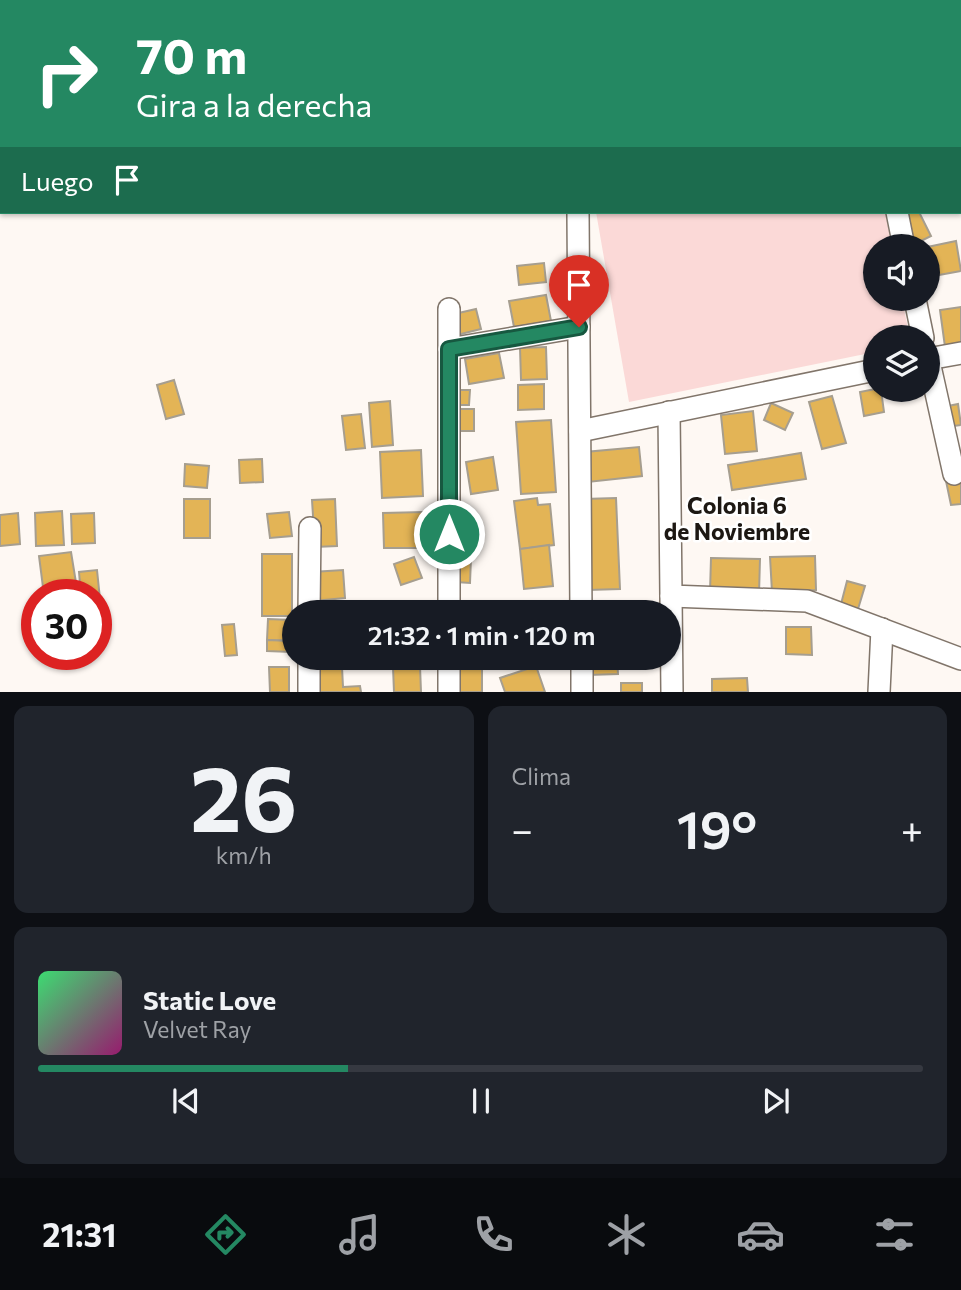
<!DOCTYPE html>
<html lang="es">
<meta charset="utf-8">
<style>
:root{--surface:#171b24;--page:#20242c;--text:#f1f3f6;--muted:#9ea1a6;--line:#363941;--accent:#248862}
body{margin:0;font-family:Commissioner,sans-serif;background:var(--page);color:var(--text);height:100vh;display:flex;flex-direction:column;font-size:26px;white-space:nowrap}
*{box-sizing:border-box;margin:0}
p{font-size:23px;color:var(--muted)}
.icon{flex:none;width:38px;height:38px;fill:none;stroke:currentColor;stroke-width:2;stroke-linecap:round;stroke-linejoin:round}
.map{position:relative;height:692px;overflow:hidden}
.side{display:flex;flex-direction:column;gap:14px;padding:14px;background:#0d0f14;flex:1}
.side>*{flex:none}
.hud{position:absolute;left:0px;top:0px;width:962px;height:214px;box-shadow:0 2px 5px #0004;background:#248862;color:#fff;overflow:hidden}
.tools{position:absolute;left:863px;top:234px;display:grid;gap:14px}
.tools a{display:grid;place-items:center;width:77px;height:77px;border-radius:50%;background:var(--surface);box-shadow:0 2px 5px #0004;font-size:35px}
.speed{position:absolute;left:21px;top:579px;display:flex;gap:14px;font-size:35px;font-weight:700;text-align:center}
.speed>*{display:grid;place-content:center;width:91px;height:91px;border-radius:50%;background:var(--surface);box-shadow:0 2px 5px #0004;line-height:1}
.speed .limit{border:10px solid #d22;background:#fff;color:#111}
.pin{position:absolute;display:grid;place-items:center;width:60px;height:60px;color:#fff;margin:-72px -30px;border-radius:50% 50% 50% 0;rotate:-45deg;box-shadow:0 0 7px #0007}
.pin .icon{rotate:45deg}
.me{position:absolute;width:77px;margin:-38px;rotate:0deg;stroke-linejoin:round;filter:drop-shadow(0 0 5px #0008)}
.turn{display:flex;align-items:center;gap:24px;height:147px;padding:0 21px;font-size:32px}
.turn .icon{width:91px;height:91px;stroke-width:2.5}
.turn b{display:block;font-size:49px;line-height:60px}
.then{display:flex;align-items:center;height:66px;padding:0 21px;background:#0003;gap:14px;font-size:26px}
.big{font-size:52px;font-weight:600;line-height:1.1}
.side .widget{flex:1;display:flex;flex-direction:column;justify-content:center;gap:10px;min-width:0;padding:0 24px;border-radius:14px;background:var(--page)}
.side .dial{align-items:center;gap:0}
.dial b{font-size:91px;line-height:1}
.song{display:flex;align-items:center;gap:21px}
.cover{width:84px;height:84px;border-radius:10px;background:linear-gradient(135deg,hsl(140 70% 55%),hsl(320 70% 35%))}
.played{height:7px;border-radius:4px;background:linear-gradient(90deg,var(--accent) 35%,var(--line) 35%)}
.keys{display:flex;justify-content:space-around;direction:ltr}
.heat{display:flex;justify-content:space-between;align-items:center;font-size:38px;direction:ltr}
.side .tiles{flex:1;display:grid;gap:14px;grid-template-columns:1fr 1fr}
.widget:last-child{grid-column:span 2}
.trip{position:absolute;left:282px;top:600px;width:399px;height:70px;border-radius:35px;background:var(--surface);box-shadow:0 2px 5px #0004;font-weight:600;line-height:70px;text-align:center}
.menu{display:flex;height:112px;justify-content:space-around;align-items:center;background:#090b0e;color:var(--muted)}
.menu .icon{width:49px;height:49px}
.menu .on{color:var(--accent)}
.menu b{font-size:32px;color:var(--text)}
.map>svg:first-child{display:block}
.green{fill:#fbd9d7}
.building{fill:#e3b456;stroke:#a69e8f;stroke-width:2}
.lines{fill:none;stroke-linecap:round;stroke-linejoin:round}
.minor-casing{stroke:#81756a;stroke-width:24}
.minor{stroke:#fff;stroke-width:21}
.route-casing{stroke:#175840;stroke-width:18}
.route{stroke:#248862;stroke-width:12}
.labels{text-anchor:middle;stroke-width:5;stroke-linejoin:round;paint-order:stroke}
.neighbourhood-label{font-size:23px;font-weight:bold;fill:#1d1813;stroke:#fff}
</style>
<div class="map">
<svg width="961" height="692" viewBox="0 0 961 692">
<rect width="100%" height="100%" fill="#fef8f3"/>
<!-- green -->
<polygon class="green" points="596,212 885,212 892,247 875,247 875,299 902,299 910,338 875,338 875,352 629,402"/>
<!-- building -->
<g class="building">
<polygon points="910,212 919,212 931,236 913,245 900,216"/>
<polygon points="956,241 961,271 928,277 927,247"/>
<polygon points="544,263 546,282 519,285 517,266"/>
<polygon points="546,295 551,321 514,327 509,301"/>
<polygon points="961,307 961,345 945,347 940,310"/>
<polygon points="476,309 481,329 453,336 454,314"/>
<polygon points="546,347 547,379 521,380 520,348"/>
<polygon points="499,353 504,378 469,384 465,359"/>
<polygon points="174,380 184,414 166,419 157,385"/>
<polygon points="544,384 544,409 518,410 518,385"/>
<polygon points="875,389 881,390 884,412 864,416 860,392"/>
<polygon points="453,390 470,390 469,405 453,405"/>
<polygon points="832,396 846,443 822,449 809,402"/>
<polygon points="390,401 393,445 372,447 369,403"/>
<polygon points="771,403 793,413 785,430 764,420"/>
<polygon points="958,404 961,425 947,427 943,407"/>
<polygon points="452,409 474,409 474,431 453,431"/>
<polygon points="753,411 757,451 725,454 721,415"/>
<polygon points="361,414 365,448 346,450 342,416"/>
<polygon points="551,420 556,492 521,494 516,422"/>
<polygon points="639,447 642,476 588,482 585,452"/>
<polygon points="421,450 423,496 382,498 380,452"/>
<polygon points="801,453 806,479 732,490 728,465"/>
<polygon points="493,457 498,490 471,494 466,462"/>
<polygon points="262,459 263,482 240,483 239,460"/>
<polygon points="185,464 209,466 207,488 184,486"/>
<polygon points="961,478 961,504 951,505 946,481"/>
<polygon points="537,498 538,505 550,504 554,545 520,549 514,501"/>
<polygon points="616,498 620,589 588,590 584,499"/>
<rect x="184" y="499" width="26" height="39"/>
<polygon points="335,499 337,546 315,547 312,500"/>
<polygon points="62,511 64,545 36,546 35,513"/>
<polygon points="289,512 292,536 270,538 267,514"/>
<polygon points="424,512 425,548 384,548 383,513"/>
<polygon points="18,513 20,544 0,546 0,515"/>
<polygon points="94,513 95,543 72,544 71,514"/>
<polygon points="549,545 553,586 524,589 520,549"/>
<polygon points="71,552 78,595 44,595 39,556"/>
<rect x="262" y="554" width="30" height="62"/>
<polygon points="442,556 471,558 470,583 440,581"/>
<polygon points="815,556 816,590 772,592 770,557"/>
<polygon points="414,557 422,578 401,585 394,564"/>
<polygon points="711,558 760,559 759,594 710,592"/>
<polygon points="97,570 100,599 96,599 96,595 81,595 79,572"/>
<polygon points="343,570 345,598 314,601 312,572"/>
<polygon points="847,581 865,586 858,609 841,604"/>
<rect x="399" y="604" width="23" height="8"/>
<polygon points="615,606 616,612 586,612 586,607"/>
<polygon points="268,619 292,620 291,641 267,640"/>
<polygon points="234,624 237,655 225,656 222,625"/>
<polygon points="786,627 811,627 812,655 786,654"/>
<polygon points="267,640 291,641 291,652 267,651"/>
<polygon points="587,658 617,658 618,674 588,675"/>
<polygon points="455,660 482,661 482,692 454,692"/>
<polygon points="420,666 421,692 394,692 393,667"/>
<polygon points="536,666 545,692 505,692 500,678"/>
<polygon points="269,667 289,667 289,692 270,692"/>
<polygon points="342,667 343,687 360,686 361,692 319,692 318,668"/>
<polygon points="747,678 748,692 712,692 712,679"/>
<rect x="621" y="683" width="21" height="9"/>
</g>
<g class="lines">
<defs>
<g id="minor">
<polyline points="578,212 581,612"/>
<polyline points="897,212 904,247"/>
<polyline points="915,299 923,338"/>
<polyline points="449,309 449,612"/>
<polyline points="449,349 579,327"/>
<polyline points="928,357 954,474"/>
<polyline points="928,359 961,353"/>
<polyline points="669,412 671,596 807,601 961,659"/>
<polyline points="580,431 875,370"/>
<polyline points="671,596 672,692"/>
<polyline points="309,612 310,528"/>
<polyline points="449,658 449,692"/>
<polyline points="582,658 582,692"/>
<polyline points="309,692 309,658"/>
<polyline points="879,692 882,629"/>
</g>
</defs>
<!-- minor casing -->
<use href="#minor" class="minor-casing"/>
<!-- minor -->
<use href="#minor" class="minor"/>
</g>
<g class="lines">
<defs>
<polyline id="route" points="449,534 449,349 579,327"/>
</defs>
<!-- route casing -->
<use href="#route" class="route-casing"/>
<!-- route -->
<use href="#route" class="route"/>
</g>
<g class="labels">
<!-- neighbourhood labels -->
<g class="neighbourhood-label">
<text x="737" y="514">Colonia 6<tspan x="737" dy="26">de Noviembre</tspan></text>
</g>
</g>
</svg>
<div class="tools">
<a><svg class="icon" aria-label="sound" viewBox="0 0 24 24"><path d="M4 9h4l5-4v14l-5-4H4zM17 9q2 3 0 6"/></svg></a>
<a><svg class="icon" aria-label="layers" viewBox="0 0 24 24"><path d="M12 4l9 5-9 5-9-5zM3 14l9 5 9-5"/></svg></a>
</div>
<div class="speed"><div class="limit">30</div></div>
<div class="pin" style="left:579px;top:327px;background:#d93025"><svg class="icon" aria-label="arrive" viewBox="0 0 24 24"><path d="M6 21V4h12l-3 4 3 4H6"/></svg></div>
<svg class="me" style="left:449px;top:534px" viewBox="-20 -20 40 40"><circle r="17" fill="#248862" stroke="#fff" stroke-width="3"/><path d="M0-11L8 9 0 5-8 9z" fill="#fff"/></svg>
<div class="trip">21:32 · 1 min · 120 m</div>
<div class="hud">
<div class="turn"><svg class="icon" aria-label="right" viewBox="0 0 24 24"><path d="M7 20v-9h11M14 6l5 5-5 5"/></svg><div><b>70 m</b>Gira a la derecha</div></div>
<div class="then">Luego<svg class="icon" aria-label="arrive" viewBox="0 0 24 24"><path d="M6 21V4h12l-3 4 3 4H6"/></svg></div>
</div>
</div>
<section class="side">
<div class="tiles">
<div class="widget dial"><b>26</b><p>km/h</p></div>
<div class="widget"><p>Clima</p>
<div class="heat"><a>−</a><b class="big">19°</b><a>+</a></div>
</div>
<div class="widget">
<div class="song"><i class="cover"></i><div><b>Static Love</b><p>Velvet Ray</p></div></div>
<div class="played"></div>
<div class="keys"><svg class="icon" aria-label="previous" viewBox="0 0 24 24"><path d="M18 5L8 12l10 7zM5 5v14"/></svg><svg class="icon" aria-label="pause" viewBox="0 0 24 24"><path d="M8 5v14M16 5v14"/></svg><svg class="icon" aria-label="next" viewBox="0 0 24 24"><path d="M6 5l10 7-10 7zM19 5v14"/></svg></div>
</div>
</div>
</section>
<nav class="menu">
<b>21:31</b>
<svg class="icon on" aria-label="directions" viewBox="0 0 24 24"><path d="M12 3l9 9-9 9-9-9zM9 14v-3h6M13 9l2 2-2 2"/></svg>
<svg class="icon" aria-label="music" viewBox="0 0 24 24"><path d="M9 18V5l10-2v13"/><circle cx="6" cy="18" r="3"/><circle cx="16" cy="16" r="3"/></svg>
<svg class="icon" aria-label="phone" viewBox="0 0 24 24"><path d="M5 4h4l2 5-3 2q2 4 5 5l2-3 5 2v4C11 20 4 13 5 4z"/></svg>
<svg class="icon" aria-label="climate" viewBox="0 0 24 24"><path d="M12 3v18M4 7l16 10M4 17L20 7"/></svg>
<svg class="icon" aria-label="car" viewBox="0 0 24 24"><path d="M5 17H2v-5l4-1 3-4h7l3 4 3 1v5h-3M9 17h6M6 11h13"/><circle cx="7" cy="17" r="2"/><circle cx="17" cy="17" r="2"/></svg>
<svg class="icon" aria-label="filters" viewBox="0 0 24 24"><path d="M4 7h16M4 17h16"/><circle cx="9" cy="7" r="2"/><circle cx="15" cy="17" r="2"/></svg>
</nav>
